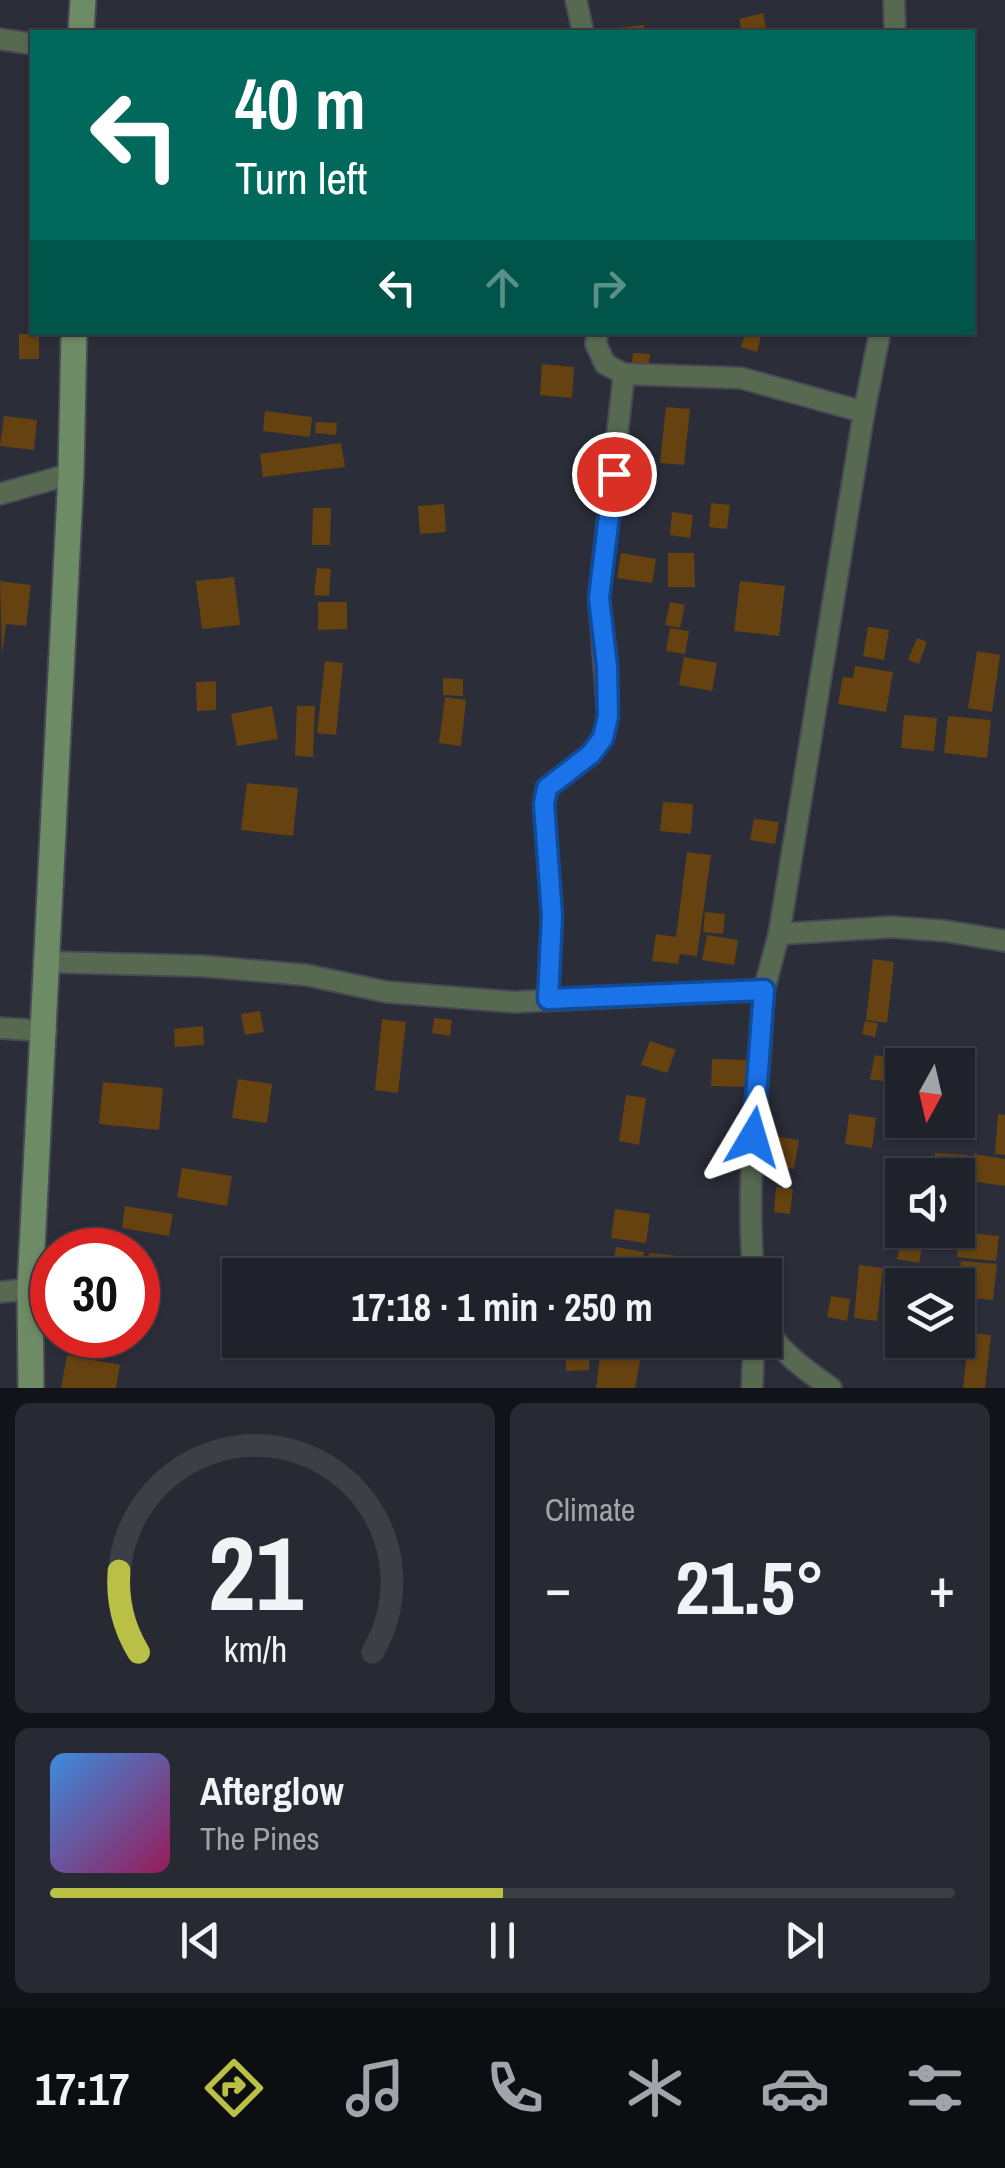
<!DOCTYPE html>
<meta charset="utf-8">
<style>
:root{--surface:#20222b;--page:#282a33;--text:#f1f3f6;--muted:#a2a4a9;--line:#3d3f47;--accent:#bac045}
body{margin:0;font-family:"Archivo Narrow",sans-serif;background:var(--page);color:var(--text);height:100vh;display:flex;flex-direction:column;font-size:38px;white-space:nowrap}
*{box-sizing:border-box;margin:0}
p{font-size:32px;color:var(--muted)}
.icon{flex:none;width:55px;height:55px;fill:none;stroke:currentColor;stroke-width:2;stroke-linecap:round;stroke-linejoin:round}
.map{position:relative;height:1388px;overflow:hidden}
.side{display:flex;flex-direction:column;gap:15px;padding:15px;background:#121318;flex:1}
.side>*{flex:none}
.guide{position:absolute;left:30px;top:30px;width:945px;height:305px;border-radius:0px;box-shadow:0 2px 8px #0004,0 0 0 2px var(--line);background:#00695c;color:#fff;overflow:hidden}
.needle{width:65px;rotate:188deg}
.controls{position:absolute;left:885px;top:1048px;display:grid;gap:20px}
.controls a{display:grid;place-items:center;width:90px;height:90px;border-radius:0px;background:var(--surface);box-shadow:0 2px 8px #0004,0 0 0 2px var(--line);font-size:50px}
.speed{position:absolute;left:30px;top:1228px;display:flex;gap:20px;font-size:50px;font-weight:700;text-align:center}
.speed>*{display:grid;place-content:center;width:130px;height:130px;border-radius:50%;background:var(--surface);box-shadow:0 2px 8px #0004,0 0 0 2px var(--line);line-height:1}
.speed .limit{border:15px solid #d22;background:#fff;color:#111}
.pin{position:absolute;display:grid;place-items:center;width:85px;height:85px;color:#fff;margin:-42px;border:5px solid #fff;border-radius:50%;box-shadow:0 2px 10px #0007}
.me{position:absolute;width:110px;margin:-55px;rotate:7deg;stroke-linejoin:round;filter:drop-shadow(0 0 8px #0008)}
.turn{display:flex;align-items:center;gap:35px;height:210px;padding:0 40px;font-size:45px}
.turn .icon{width:130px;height:130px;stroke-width:2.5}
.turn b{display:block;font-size:70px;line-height:85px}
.lanes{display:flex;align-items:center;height:95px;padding:0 40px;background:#0003;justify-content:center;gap:50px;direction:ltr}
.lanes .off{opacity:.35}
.big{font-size:75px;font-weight:800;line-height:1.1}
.side .widget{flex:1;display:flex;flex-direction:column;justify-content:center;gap:15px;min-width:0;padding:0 35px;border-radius:15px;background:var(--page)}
.side .dial{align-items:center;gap:0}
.dial svg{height:260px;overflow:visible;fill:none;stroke:var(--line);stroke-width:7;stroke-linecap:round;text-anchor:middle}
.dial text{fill:var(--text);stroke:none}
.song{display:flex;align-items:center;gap:30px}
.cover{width:120px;height:120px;border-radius:15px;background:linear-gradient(135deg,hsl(210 70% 55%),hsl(330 70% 35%))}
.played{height:10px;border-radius:5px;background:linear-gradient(90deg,var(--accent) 50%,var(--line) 50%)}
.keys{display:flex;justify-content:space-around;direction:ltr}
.heat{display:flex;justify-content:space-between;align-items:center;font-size:55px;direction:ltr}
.side .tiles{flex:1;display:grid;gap:15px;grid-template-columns:1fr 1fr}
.widget:last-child{grid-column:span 2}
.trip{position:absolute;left:222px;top:1258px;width:560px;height:100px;border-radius:0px;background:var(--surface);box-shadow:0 2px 8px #0004,0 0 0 2px var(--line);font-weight:800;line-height:100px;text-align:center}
.menu{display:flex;height:160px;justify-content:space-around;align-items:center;background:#0d0e11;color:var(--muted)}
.menu .icon{width:70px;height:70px}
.menu .selected{color:var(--accent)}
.menu b{font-size:45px;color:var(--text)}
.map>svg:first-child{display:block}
.building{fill:#664211}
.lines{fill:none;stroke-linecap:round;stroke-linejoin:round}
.minor-casing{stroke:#474955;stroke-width:24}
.secondary-casing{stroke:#474955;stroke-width:29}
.minor{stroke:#576a51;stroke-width:20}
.secondary{stroke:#6d8b64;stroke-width:25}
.route-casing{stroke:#114b97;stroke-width:25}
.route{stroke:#1a73e8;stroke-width:18}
</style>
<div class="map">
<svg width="1005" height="1388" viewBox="0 0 1005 1388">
<rect width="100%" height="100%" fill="#2b2d39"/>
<!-- building -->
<g class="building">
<polygon points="763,13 767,32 742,32 739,19"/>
<polygon points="644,25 645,32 607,32 607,29"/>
<polygon points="746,332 761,335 757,352 741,347"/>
<rect x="19" y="334" width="20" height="25"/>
<polygon points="633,353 650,354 648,372 631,370"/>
<polygon points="542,364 574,367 572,398 540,395"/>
<polygon points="666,407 690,409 684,465 660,463"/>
<polygon points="265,411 312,417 310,437 263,431"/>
<polygon points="4,416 37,420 34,450 0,446"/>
<polygon points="316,422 337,423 336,435 315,433"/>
<polygon points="341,443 345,467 263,477 260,454"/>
<polygon points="711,503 730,505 727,529 709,527"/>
<polygon points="444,504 446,532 420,534 418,506"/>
<polygon points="313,508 331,508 330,545 312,545"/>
<polygon points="672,512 693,515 690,538 670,535"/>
<polygon points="621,553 656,559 652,583 617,578"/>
<polygon points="668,553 694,553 695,587 668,587"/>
<polygon points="317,568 331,569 329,596 314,595"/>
<polygon points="234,577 240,625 202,629 196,581"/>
<polygon points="0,581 31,585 26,626 6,624 2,655"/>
<polygon points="740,581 785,586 779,636 734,631"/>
<polygon points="318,602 347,602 347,629 318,630"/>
<polygon points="670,602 685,605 680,628 665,625"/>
<polygon points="868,627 889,630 884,660 863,656"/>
<polygon points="670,628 689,631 685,654 666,651"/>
<polygon points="917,638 927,642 919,664 908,660"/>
<polygon points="977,651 1000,655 992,712 968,708"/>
<polygon points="684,657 717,663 712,691 679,685"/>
<polygon points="325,661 343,663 336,735 317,733"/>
<polygon points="855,666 893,672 886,712 838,704 843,677 853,678"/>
<polygon points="443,678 463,679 463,696 443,695"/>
<polygon points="216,681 216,710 197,711 196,682"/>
<polygon points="445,697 466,700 461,746 439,743"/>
<polygon points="272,706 278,739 237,746 231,714"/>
<polygon points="297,706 315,706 313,757 295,756"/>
<polygon points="904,715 937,718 934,751 901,748"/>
<polygon points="948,716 991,720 987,758 944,753"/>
<polygon points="247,783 298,788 293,836 241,830"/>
<polygon points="663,802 693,804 691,834 660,831"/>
<polygon points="754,819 779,822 775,844 750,840"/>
<polygon points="687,852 711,855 697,956 680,954 678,964 652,961 656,934 676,937"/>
<polygon points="705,912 725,914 723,934 703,932"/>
<polygon points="707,935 738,940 734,965 702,960"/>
<polygon points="873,959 894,962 887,1023 866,1020"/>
<polygon points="260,1011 264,1032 245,1035 241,1014"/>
<polygon points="434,1018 452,1020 450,1036 432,1033"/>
<polygon points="382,1019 406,1022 398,1093 375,1090"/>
<polygon points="865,1021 878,1023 875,1037 862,1034"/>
<polygon points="203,1026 204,1045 175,1047 174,1029"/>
<polygon points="650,1041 676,1050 667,1073 641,1065"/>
<polygon points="942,1046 959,1049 956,1065 939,1065"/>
<polygon points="875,1055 904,1061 899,1084 870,1079"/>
<polygon points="712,1059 751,1060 750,1087 711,1086"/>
<polygon points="238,1079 272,1084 267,1123 232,1118"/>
<polygon points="103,1082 163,1088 159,1130 99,1124"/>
<polygon points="626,1095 646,1098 639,1145 619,1141"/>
<polygon points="849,1114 876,1118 872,1148 845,1144"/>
<polygon points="998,1114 1005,1115 1005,1155 995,1154"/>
<polygon points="775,1136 799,1140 794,1169 771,1165"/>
<polygon points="935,1153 967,1155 965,1180 958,1180 958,1175 934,1175"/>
<polygon points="974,1154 1005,1159 1005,1186 970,1181"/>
<polygon points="182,1168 232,1176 227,1206 177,1197"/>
<polygon points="776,1187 793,1189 790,1214 774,1212"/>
<polygon points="125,1206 173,1214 169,1236 122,1228"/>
<polygon points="615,1209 650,1214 646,1243 611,1238"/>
<polygon points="903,1230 925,1230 919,1263 897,1259"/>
<polygon points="959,1232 999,1236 996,1261 957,1257"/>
<polygon points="616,1247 644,1252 640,1275 611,1274"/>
<polygon points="649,1253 689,1257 687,1275 647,1275"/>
<polygon points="692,1259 734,1263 733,1275 691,1275"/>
<polygon points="961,1261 997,1264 993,1300 958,1297"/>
<polygon points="859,1265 883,1268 877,1321 854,1318"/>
<polygon points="831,1296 850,1299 847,1321 827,1317"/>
<polygon points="969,1333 991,1335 985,1388 963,1388"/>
<polygon points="602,1340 644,1340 635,1388 596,1388"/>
<polygon points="566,1344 590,1344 589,1370 566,1371"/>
<polygon points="67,1355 120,1365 116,1388 61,1388"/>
</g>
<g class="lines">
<defs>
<g id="minor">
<polyline points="576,0 583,32"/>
<polyline points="894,0 895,32"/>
<polyline points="0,39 32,44"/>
<polyline points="597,332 596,344 605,364 624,374 741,378 864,412"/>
<polyline points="0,494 71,474"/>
<polyline points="779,934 892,927 946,931 1005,941"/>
<polyline points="49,962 202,966 306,975 387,992 514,1002 764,990 779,934 864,412 880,332"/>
<polyline points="548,999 552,916 544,804 547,788 591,754 603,738 608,716 599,598 624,374"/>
<polyline points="0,1028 46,1031"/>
<path d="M754,1275C744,1180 760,1085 764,990"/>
<polyline points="0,1292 30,1289"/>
<path d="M765,1326C781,1353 806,1370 831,1388"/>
<polyline points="752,1388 754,1340"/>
</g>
<g id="secondary">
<polyline points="81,32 83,0"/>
<polyline points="31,1388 30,1289 71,474 74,332"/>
</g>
</defs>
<!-- minor casing -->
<use href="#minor" class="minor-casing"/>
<!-- secondary casing -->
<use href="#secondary" class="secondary-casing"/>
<!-- minor -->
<use href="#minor" class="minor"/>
<!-- secondary -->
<use href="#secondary" class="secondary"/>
</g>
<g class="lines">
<defs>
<polyline id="route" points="614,474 599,598 607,666 608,716 603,738 591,754 547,788 544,804 552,916 548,999 764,990 753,1137"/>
</defs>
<!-- route casing -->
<use href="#route" class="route-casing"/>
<!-- route -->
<use href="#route" class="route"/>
</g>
</svg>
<div class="controls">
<a><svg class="needle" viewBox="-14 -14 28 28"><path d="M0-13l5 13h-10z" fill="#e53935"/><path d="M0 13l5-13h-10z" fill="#a2a4a9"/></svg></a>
<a><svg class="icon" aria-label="sound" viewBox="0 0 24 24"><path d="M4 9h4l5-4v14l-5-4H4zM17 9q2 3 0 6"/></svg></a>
<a><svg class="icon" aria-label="layers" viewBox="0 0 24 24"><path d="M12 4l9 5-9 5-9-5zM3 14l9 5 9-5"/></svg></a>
</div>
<div class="speed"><div class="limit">30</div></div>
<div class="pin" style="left:614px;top:474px;background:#d93025"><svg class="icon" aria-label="arrive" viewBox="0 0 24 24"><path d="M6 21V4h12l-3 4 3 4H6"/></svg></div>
<svg class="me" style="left:753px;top:1137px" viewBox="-20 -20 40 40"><path d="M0-17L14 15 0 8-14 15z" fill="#1a73e8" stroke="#fff" stroke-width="4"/></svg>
<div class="trip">17:18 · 1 min · 250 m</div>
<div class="guide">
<div class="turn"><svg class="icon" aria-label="left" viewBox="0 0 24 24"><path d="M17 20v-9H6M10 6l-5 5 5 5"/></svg><div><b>40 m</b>Turn left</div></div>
<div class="lanes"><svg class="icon" aria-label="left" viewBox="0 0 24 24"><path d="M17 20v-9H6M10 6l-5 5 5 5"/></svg><svg class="icon off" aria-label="ahead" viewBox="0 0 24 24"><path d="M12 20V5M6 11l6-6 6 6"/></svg><svg class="icon off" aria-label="right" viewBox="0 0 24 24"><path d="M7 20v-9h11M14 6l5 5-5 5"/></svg></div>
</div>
</div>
<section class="side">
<div class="tiles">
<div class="widget dial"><svg viewBox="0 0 100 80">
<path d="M14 69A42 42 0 1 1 86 69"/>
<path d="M14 69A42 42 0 0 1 8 44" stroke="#bac045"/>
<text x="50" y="56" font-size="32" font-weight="700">21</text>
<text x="50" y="72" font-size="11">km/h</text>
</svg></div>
<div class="widget"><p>Climate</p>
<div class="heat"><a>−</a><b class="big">21.5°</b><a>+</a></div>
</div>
<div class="widget">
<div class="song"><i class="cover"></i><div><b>Afterglow</b><p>The Pines</p></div></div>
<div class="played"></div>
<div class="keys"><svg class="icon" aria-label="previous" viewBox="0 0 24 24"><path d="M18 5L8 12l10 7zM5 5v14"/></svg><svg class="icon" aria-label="pause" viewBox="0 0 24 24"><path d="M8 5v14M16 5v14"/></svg><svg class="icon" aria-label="next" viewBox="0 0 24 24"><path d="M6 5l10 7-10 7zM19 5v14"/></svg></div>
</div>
</div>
</section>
<nav class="menu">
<b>17:17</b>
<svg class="icon selected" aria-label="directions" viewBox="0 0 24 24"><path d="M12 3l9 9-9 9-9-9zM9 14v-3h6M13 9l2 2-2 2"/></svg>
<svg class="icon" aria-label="music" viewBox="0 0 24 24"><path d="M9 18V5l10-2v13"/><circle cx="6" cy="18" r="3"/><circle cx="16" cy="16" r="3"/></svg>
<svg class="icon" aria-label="phone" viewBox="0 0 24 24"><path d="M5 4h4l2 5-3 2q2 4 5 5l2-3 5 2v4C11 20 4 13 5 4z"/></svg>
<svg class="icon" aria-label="climate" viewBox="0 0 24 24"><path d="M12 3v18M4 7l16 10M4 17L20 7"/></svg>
<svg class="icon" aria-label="car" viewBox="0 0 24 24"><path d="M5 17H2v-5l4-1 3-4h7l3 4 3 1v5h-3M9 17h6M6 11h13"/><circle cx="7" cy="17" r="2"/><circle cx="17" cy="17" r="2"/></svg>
<svg class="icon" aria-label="filters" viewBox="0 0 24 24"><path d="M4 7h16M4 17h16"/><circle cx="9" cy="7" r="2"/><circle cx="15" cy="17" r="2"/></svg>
</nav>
